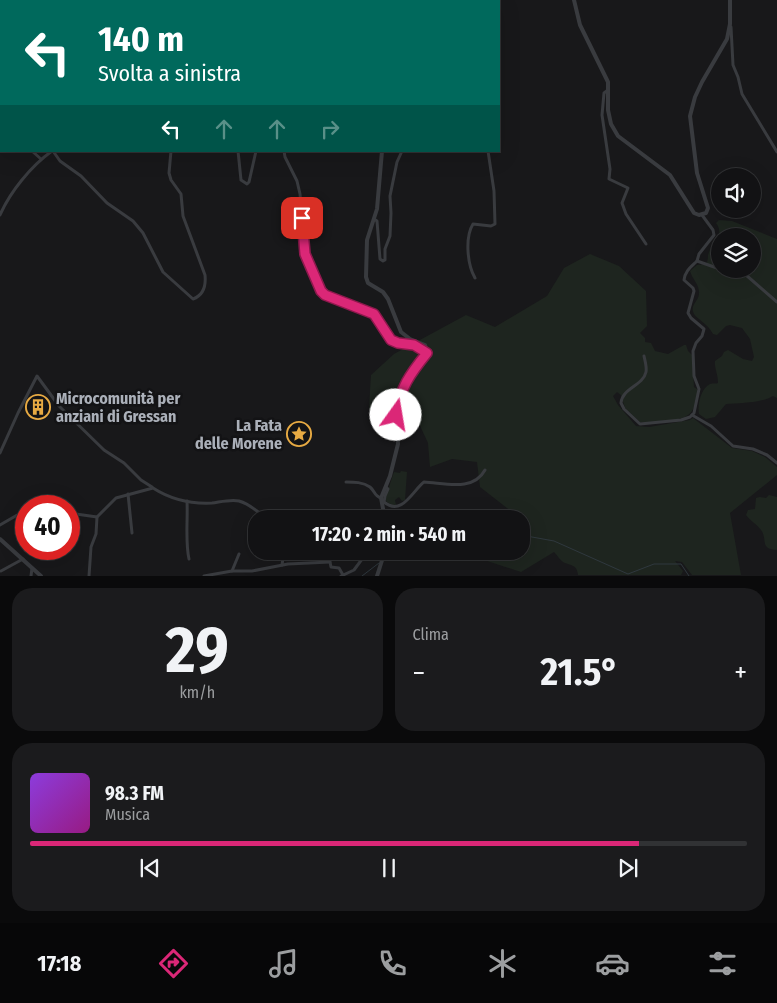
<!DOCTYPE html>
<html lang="it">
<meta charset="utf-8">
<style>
:root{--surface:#121214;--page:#1b1b1d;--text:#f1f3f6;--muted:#9c9ea0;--line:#313234;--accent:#db2777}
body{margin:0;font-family:"Fira Sans Condensed",sans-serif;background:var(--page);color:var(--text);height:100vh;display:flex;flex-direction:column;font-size:19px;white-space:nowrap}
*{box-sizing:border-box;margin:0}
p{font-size:16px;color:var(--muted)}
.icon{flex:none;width:28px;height:28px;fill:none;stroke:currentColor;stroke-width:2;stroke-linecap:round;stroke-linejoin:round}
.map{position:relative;height:576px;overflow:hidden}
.sheet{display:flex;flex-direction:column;gap:12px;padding:12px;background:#0a0a0b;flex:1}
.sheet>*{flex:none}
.banner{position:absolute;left:0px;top:0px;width:500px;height:152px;box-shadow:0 5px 20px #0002,0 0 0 1px var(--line);background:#00695c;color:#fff;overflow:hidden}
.controls{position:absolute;left:711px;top:168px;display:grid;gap:10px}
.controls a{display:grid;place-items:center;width:50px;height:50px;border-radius:50%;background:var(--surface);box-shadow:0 5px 20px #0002,0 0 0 1px var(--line);font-size:25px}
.speed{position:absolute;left:15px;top:495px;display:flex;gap:10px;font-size:25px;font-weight:700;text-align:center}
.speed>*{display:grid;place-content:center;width:65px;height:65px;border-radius:50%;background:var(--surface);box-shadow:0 5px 20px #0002,0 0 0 1px var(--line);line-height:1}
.speed .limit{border:8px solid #d22;background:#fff;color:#111}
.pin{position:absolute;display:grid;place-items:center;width:42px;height:42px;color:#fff;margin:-21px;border-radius:10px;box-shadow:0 2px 8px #0006}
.me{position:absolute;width:55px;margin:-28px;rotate:13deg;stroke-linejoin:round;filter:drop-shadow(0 0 4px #0008)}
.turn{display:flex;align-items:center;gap:18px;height:105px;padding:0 15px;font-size:22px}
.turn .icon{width:65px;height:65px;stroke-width:2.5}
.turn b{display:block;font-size:35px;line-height:42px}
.lanes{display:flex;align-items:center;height:48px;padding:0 15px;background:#0003;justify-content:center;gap:25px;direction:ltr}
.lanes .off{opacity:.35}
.big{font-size:38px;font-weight:700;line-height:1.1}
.sheet .card{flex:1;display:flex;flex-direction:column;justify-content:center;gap:8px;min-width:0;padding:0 18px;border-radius:20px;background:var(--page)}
.sheet .dial{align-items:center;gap:0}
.dial b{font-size:65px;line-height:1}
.song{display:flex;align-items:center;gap:15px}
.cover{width:60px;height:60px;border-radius:8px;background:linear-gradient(135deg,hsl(270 70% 55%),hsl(310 70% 35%))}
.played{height:5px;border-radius:2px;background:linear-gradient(90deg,var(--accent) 85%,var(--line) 85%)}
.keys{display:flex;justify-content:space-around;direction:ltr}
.heat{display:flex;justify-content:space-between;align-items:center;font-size:28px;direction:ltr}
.sheet .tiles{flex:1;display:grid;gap:12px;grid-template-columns:1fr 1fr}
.card:last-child{grid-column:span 2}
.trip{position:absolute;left:248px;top:510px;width:282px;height:50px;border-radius:20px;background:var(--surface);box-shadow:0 5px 20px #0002,0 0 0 1px var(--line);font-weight:700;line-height:50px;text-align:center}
.tab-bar{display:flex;height:80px;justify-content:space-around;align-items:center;background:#070708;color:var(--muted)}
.tab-bar .icon{width:35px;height:35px}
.tab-bar .on{color:var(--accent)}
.tab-bar b{font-size:22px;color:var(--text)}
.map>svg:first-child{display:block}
.green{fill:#1e251f;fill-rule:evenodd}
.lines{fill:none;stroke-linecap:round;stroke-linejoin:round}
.stream{stroke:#2f383e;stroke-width:1}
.minor{stroke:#393b3f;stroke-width:3}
.tertiary{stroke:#393b3f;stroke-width:4}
.route-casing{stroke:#8e194d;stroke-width:12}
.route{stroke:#db2777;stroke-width:9}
.labels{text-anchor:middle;stroke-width:5;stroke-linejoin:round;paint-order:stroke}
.poi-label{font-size:16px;font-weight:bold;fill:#abb0b9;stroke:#131315;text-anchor:start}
</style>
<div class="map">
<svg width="777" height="576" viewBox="0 0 777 576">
<rect width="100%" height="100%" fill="#18181a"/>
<!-- green -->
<g class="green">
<path d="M719,220L732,221L777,239V398L773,396C762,403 740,403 726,404L715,417L706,419L699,414C697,405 701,388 710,384C713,383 716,384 718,383C718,374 714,367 715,361L722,356L724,352L728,350L743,359L752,361L754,357L750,339L742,328L730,325L726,326L717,335L713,334C707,323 698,320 694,314C689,304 700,301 699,292C699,284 692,279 690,271L697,265L706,264C709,259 707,256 709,252C713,242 725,235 716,223ZM720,236H752V269H720Z"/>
<path d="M590,254L619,266L646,291L647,326L640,333L645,338V342L651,343L655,351L668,354L684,345H686L688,351L692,355L694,387L697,389C699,397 695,410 688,415C681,421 649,424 640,422L625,408L621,395L617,392L613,396L618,405L636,426L649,427L690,420L693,418L732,448L752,451L765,457L777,467V475L730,513L741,575H692L682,562L675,561L683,571L681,575H578C577,564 571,566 563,562C560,560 557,555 554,552L521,572L484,560L455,561L452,551H521V519L480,487L477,462L452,459L430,467L428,443L415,415L391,416L378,435L369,407L371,375L394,354L466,315L495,327L547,296L564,268Z"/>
<path d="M401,471L407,472L405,500L402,501L399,497L395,500L396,505C391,505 387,503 385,499L394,472L400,473Z"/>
<path d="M769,495L777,497V550C759,549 768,539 761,530C757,524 750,521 746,515L748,510L755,509L756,498L760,497L766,498Z"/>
</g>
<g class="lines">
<!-- stream -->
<g class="stream">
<polyline points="521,535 554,541 628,574 654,564 681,564 689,576"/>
<polyline points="385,559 399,551"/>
<polyline points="362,576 379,563"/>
</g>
<!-- minor -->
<g class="minor">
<polyline points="91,0 91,1"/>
<polyline points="60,1 61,0"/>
<polyline points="129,1 129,0"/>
<polyline points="731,27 733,65 738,77 742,94 777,152"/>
<polyline points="0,28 1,27"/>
<polyline points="0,80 1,80"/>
<polyline points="608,90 604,93 602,115 610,169 609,179 628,188 622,203 626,214 646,244"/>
<polyline points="32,151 41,159"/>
<path d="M53,151L60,161L81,176L107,203L133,221L143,233L163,272L193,299C204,295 206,285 205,275L183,216L181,194L171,180L169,173L171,151"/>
<polyline points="238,151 241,180 247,184 249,182 256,151"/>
<polyline points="284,151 285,157 297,181 300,194 305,254 321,291 325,295 374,314 391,340 398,343 414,345 427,353"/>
<path d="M0,215C10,192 31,166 52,151"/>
<polyline points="702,215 713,230 714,235 699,254 697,261 717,268 738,271 746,275 777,302"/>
<polyline points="374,219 377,221 380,259 383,261 385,260 385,249 390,236 391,213 390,196 397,162 402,151"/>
<path d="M475,278C467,264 465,237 473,224L491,226L495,224L494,191L488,151"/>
<path d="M644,356C645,361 647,367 646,372C643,386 622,388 621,403L624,409L640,424L681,420L690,417L694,413L699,389L694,376L693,351L696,343L702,336L704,329L691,318L688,313L694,291L693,288L684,280C685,271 691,267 697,261"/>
<polyline points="692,415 711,426 733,446 753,449 767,455 777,463"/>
<polyline points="0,453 18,413 37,376 59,406 104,450 124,463 141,480 152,487"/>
<path d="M346,482C354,482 363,482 370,487C375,491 374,496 381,498"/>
<path d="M386,487L388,489L385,496L384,502C402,517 413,490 424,482C445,483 473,492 485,470"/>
<polyline points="128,494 132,533"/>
<path d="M187,501C188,520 185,541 189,559"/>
<polyline points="34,506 45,504 56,506"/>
<polyline points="69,513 97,517"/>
<polyline points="0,525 26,510"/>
<polyline points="330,562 331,567 339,568 343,575"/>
<polyline points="282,565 284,551"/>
<polyline points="1,571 23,559"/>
<polyline points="232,571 239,554"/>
<polyline points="31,576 32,568"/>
<path d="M89,576L91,547L96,534L97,517L116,498L153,488C170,499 191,504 212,503C220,502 231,499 239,501C253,505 258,514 269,519"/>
<polyline points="204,576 232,571 252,571 288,564 330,562 323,552 320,551"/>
<polyline points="341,576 354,570 368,551"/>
</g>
<!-- tertiary -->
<g class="tertiary">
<polyline points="450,0 450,1"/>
<polyline points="574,0 580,25 608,82 608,110 611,124 618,136 670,175 694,213 699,215 706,213 708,208 697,173 690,116 695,97 702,82 727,39 730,24 730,0"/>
<polyline points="424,1 425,0"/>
<polyline points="465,1 465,0"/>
<polyline points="382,151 377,209 367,240 366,277 368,283 383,292 388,299 401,332 410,339 425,345 427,353 415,368 398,398 396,415 398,444 390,476 381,498 385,519"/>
<polyline points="0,539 41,576"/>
<polyline points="377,576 385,551"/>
</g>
</g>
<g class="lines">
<defs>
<path id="route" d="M302,218L305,254L321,291L325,295L374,314L391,340L398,343L414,345L427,353C410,374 400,388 396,415"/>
</defs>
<!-- route casing -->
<use href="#route" class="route-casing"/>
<!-- route -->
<use href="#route" class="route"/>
</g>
<!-- icons -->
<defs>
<symbol id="building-ring" viewBox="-11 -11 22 22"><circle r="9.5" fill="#131315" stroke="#e7aa43" stroke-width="1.5"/><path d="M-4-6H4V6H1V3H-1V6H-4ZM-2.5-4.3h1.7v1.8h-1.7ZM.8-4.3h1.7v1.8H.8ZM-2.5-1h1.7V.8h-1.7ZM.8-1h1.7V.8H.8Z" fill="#e7aa43"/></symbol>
<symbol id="sight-ring" viewBox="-11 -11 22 22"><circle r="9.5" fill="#131315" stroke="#e7aa43" stroke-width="1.5"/><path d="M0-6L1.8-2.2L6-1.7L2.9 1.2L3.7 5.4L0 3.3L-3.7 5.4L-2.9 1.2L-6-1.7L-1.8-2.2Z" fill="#e7aa43"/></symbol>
</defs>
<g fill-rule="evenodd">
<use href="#building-ring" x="24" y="393" width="28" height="28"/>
<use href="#sight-ring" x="285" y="420" width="28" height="28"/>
</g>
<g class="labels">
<!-- poi labels -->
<g class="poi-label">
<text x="56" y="404">Microcomunità per<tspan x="56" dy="18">anziani di Gressan</tspan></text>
<text x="282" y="431" text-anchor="end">La Fata<tspan x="282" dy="18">delle Morene</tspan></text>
</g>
</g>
</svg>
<div class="controls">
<a><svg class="icon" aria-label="sound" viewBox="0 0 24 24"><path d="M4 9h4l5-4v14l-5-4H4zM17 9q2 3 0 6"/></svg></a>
<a><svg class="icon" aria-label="layers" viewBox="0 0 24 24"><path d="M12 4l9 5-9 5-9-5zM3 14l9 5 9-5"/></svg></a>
</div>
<div class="speed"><div class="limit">40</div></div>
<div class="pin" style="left:302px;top:218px;background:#d93025"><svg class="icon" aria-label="arrive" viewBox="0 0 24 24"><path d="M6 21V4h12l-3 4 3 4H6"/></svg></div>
<svg class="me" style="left:396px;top:415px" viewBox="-20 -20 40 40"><circle r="19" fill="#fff"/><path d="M0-13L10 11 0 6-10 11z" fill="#db2777"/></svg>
<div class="trip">17:20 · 2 min · 540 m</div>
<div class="banner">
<div class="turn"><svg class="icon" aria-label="left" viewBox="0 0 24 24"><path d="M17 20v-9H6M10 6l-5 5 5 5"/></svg><div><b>140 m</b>Svolta a sinistra</div></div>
<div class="lanes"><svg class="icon" aria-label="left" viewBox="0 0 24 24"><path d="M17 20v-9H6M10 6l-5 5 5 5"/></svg><svg class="icon off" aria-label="ahead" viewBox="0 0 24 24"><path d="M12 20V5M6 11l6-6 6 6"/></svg><svg class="icon off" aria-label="ahead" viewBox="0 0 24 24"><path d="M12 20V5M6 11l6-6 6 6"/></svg><svg class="icon off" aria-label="right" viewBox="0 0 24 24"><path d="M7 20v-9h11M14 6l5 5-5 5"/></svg></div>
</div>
</div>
<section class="sheet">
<div class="tiles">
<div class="card dial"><b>29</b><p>km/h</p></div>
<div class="card"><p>Clima</p>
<div class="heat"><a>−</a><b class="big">21.5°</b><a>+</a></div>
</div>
<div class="card">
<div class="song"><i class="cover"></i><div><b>98.3 FM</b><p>Musica</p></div></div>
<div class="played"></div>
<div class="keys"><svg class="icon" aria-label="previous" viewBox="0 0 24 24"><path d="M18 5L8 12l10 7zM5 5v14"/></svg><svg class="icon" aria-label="pause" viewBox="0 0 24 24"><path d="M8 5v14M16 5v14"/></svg><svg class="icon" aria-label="next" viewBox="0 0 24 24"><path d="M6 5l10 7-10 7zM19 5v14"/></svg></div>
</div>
</div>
</section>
<nav class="tab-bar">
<b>17:18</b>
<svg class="icon on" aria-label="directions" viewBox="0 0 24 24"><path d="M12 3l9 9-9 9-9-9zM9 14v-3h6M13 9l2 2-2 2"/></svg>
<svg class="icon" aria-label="music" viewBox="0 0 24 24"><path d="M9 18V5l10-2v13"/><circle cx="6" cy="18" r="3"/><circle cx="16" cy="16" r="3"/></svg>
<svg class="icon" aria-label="phone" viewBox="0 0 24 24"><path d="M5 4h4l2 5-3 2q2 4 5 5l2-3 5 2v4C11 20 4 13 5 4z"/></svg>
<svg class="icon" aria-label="climate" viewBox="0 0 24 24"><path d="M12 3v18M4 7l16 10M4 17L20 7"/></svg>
<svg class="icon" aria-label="car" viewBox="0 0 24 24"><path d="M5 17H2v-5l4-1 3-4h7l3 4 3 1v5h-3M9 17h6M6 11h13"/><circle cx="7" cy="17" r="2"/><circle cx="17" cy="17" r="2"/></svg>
<svg class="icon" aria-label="filters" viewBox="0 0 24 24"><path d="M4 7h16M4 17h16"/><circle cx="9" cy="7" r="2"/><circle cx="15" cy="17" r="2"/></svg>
</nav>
